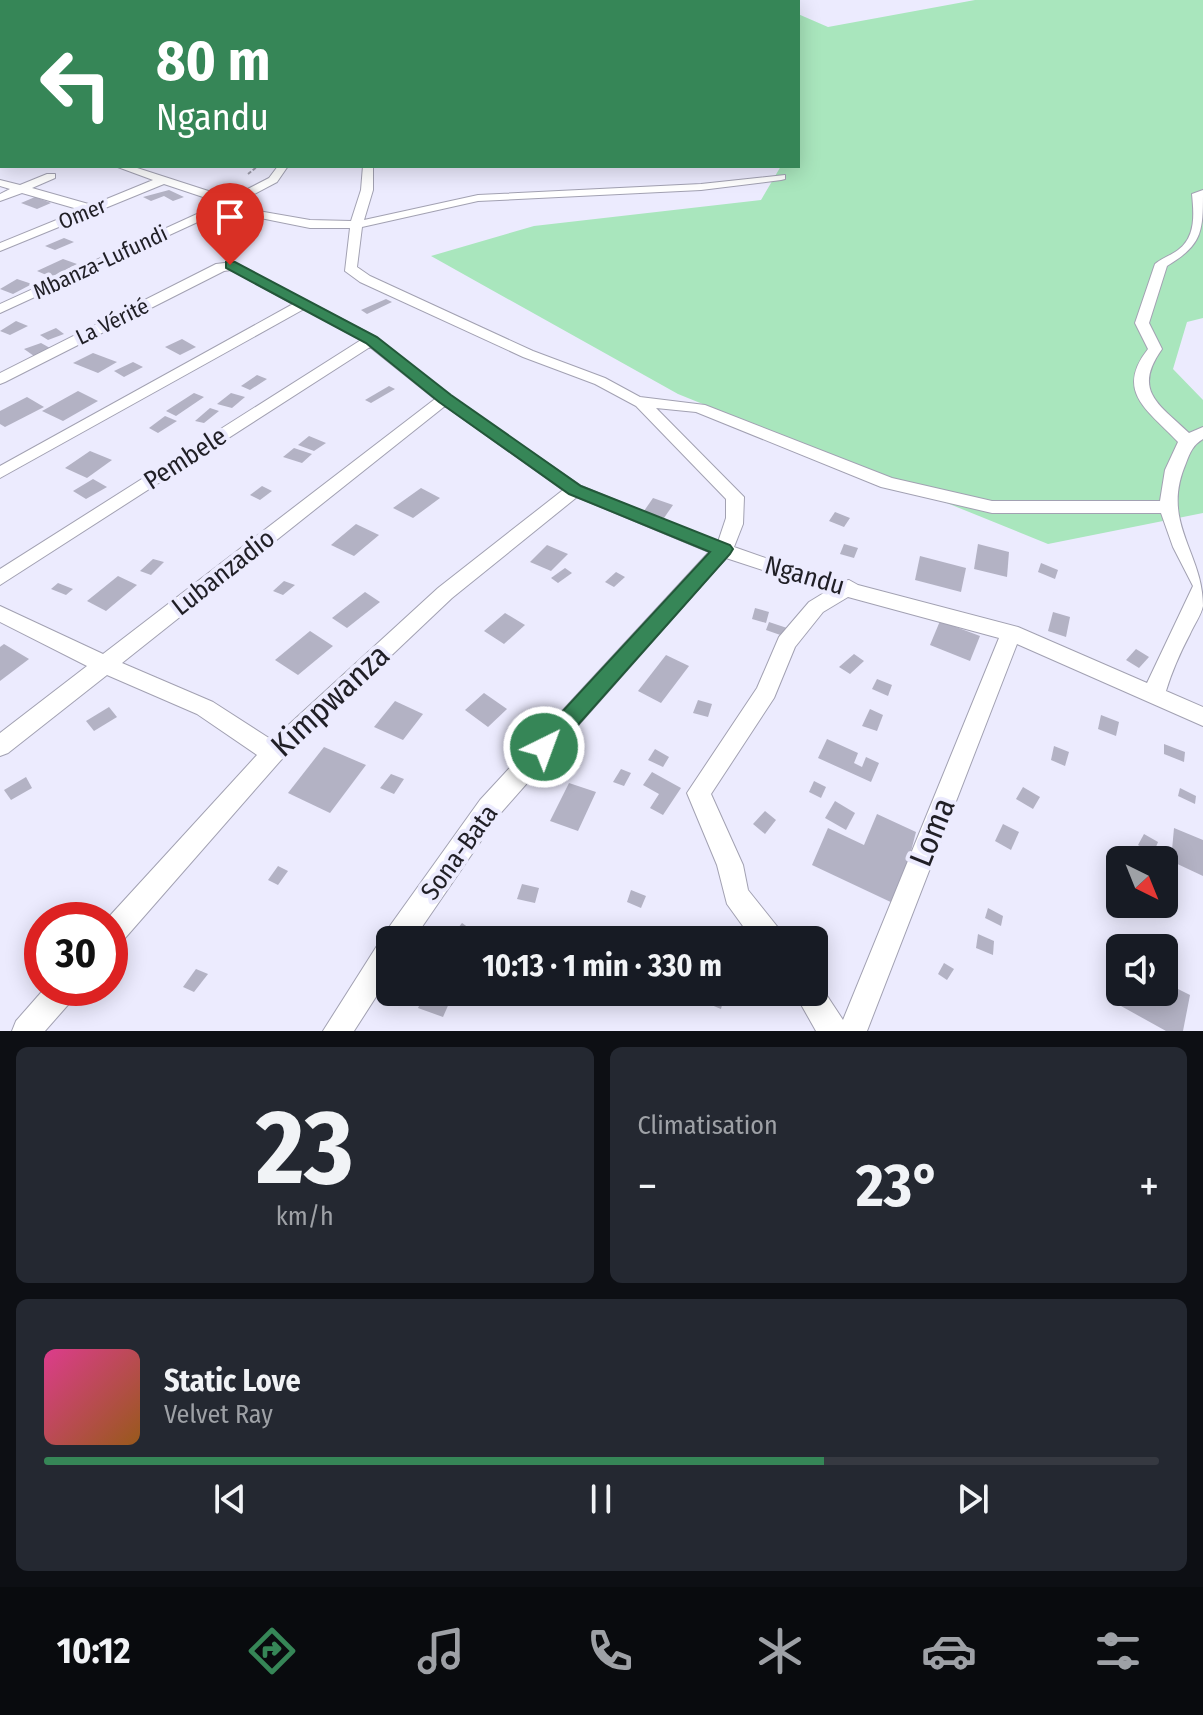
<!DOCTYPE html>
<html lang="fr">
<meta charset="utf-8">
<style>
:root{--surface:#171b24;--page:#242831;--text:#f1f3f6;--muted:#9ea1a6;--line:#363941;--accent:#368657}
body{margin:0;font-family:"Fira Sans Condensed",sans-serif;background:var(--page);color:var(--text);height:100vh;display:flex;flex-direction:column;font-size:30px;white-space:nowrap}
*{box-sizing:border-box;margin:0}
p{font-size:26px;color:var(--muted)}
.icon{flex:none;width:44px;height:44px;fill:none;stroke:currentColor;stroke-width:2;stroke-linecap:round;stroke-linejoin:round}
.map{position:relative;height:1031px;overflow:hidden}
.sheet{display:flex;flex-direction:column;gap:16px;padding:16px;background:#0d0f14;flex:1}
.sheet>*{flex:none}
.guide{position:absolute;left:0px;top:0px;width:800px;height:168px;box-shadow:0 4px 20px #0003;background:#368657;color:#fff;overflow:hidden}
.needle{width:52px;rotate:137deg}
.controls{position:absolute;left:1106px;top:846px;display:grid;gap:16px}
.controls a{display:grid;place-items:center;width:72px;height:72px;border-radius:12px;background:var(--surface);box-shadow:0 4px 20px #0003;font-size:40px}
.speed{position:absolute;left:24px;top:902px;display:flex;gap:16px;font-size:40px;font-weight:700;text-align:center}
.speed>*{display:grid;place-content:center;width:104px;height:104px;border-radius:50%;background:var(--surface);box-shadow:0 4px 20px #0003;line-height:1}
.speed .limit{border:12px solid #d22;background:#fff;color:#111}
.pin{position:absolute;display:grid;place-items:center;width:68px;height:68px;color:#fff;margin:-82px -34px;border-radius:50% 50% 50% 0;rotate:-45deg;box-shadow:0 0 8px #0007}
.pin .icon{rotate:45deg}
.me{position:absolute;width:88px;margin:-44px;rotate:42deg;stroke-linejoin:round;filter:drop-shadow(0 0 6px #0008)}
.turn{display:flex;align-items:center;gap:28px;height:168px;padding:0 24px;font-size:36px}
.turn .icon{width:104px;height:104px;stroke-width:2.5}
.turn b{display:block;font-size:56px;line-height:68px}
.big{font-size:60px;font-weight:700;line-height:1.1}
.sheet .card{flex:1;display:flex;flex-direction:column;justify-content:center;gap:12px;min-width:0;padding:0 28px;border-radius:12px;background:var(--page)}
.sheet .dial{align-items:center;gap:0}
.dial b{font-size:104px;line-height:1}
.song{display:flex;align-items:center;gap:24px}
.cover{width:96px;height:96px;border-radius:12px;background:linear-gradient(135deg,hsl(330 70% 55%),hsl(30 70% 35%))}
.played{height:8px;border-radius:4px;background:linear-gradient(90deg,var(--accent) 70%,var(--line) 70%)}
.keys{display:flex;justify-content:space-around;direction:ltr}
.heat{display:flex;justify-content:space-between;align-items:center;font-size:44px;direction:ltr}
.sheet .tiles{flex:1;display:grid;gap:16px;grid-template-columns:1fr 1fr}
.card:last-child{grid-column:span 2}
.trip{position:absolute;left:376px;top:926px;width:452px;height:80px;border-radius:12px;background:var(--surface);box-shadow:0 4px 20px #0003;font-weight:700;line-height:80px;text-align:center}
.tabs{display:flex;height:128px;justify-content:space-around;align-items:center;background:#090b0e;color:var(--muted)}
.tabs .icon{width:56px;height:56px}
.tabs .active{color:var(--accent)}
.tabs b{font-size:36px;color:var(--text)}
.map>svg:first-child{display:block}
.green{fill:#a9e6bd}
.building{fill:#b3b2c4}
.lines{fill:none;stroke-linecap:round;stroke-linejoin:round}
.street-casing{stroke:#a2a1b2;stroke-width:2}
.path{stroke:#9f9ead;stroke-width:2;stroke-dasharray:4 2;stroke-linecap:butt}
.street{fill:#fff;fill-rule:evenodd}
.route{fill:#368657;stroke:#235739;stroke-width:2}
.labels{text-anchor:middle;stroke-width:8;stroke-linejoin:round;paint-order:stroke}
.far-street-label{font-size:22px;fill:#201f26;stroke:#ecebfe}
.street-label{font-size:26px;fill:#201f26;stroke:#ecebfe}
.near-street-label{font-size:32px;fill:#201f26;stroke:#ecebfe}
</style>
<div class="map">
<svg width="1203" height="1031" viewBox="0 0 1203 1031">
<rect width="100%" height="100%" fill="#ecebfe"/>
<!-- green -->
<polygon class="green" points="975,0 1203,0 1203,318 1187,322 1173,369 1203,400 1203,513 1048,544 678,394 431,256 534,226 761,200 781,166 798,166 798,14 828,27"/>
<!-- building -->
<g class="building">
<polygon points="169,190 184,197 173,201 164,196 151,201 143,197"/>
<polygon points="35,197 51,203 37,209 21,203"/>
<polygon points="64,238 74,242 55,250 45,246"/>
<polygon points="63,259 77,264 51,277 37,271"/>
<polygon points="17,279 32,284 13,294 0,289"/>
<polygon points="386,299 392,302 367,314 361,310"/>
<polygon points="16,321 28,326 10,335 0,331"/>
<polygon points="56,328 64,334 48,340 40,335"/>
<polygon points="182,339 196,347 180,355 165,347"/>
<polygon points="41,343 50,348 34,356 24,349"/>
<polygon points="93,353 117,362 98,373 73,363"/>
<polygon points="133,362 143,367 124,377 114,371"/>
<polygon points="257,375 267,379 250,390 241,386"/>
<polygon points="389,386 395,389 371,403 365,400"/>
<polygon points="78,391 98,401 63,421 42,411"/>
<polygon points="194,393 204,397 176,416 166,411"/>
<polygon points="231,393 245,397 232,408 217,404"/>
<polygon points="27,397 44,407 5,427 0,424 0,411"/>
<polygon points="210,408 219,411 204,423 195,421"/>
<polygon points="165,416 177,421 158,433 149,428"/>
<polygon points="309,436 326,443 314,451 298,445"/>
<polygon points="294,448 312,454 302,463 283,457"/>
<polygon points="90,451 112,460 87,478 65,468"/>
<polygon points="93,479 107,487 86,499 73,491"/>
<polygon points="262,486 272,491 260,500 250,495"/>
<polygon points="421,488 440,498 413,518 393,508"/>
<polygon points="653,498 673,505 664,518 644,511"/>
<polygon points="835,512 850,518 844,527 829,521"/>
<polygon points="356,524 379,535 354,556 331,545"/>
<polygon points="844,544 858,548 854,558 840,554"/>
<polygon points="978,544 1009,552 1007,577 974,569"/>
<polygon points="547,545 568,554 551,571 530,562"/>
<polygon points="920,556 966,568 961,592 915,580"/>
<polygon points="153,559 164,562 151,575 140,571"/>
<polygon points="1041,563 1058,570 1055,579 1038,572"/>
<polygon points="565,568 572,573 558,583 551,578"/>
<polygon points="616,572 625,577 614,587 605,582"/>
<polygon points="118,576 137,585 106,611 87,601"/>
<polygon points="284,581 295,585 283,595 273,591"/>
<polygon points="58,583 73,589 66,595 51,589"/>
<polygon points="365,592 380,602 347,628 332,618"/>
<polygon points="755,608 769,612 766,623 752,619"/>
<polygon points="1053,612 1070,617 1066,637 1048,631"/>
<polygon points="505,613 525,625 504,644 484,631"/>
<polygon points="940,621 980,636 970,661 930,645"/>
<polygon points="769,622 790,629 786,637 766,630"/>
<polygon points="310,631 333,646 298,675 275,660"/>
<polygon points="4,644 29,659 0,681 0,647"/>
<polygon points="1136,649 1149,657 1139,668 1126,660"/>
<polygon points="854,654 864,661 850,674 839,667"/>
<polygon points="666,655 689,666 661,703 638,691"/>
<polygon points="877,679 892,685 888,696 872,689"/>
<polygon points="484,693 507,709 488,727 465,710"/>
<polygon points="698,700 712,704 708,717 693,713"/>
<polygon points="395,701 423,714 403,740 374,727"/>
<polygon points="109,707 117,717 94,731 86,721"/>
<polygon points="870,709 883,715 877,731 862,726"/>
<polygon points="1101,715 1119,722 1116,736 1098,729"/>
<polygon points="827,739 858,753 854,763 862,767 866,757 879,763 871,782 818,758"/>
<polygon points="1164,744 1185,752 1184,762 1164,754"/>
<polygon points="1054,746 1069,752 1065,766 1051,760"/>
<polygon points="324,747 366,765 330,813 288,793"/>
<polygon points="655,749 669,757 663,767 648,760"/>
<polygon points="621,769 631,773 624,786 613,782"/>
<polygon points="652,772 681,788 663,815 650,808 659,794 643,785"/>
<polygon points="391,774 404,779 394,794 380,788"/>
<polygon points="26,777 32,788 11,800 4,790"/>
<polygon points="814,781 826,787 821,798 809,792"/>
<polygon points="569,783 596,792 578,831 550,821"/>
<polygon points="1023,787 1040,797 1033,809 1016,799"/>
<polygon points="1180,788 1196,796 1195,804 1178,796"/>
<polygon points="835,801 855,813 846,830 825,818"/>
<polygon points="765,811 776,820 765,834 753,824"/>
<polygon points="877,814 916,832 897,905 812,865 828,828 864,845"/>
<polygon points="1003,824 1019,832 1011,850 995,841"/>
<polygon points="1174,828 1203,840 1203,876 1171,861"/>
<polygon points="1144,834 1158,842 1153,854 1138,845"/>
<polygon points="278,866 288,871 278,885 268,880"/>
<polygon points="522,884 539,888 535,903 517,899"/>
<polygon points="631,890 646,896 641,908 627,902"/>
<polygon points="988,908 1003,916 1001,926 985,918"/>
<polygon points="462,923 477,934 473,940 456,940 451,937"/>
<polygon points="978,934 994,941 993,955 976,948"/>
<polygon points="944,963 954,969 947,980 938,974"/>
<polygon points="196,969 208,974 194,992 183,987"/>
<polygon points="1120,971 1120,992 1164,992 1164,982 1190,995 1183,1031 1166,1031 1112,1001"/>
<polygon points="426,992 454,992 443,1017 418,1008"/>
<polygon points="713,992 724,997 721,1009 709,1004"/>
</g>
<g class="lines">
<defs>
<g id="street">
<polygon points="64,0 72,0 63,2"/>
<polygon points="129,0 137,0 128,2"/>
<polygon points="498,0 506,0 496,2"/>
<polygon points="2,74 2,81 0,82 0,75"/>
<rect x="0" y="136" width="2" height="7"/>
<path d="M115,166H131L230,198L269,178L278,166H288L277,182L228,208L236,207L310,220L351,221L361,190L363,166H373V190L364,220L478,195L701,184L785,175V179L781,180L701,190L478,201L362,227L357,267L370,276L533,351L605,378L640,397L705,405L892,478L992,501H1160L1165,470L1178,442C1149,411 1114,392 1148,349L1135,323L1155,264C1162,258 1170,256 1178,250C1196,237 1194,214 1192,194L1203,190C1203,232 1203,244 1167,266L1149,323L1162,349C1132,391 1159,404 1189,433L1203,427V439C1193,445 1190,452 1186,463C1160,523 1203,552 1203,606C1201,615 1194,625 1190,634C1180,653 1172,671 1166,691L1203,707V726L1017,644L867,1031H816L794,992H814V980L818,982L843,1020L999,638L848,597L823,612L795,647L774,698L711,794L743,865L748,890L780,930L783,940H753L727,904L717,865L687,793L757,688L779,637L809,602L827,591L726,558L498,816L413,940H390V975L354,1031H323L387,930L480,800L709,552L577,497L452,598L281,760L119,945L110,949V920H106L257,755L197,714L107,675L8,753L0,756V733L87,666L0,622V606L103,654L435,399L370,347L0,585V569L361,340L304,309L0,478V466L293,304L231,270L224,271L5,382L0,384V373L216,264L233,262L376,337L450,396L581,486L718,542L726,518V499L636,406L595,384L523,357L360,282L345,271L350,228H310L236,213L202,220L0,313V304L221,203L164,184L0,251V243L81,210L22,193L0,201V194L10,189L0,186V180L20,185L47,174H55V178L32,188L92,205L153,180ZM445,406L563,490L438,588L272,740L213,702L122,663ZM656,408L696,412L881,487L992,513H1161L1173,547L1193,586L1147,683L1018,627L858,585L849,580L844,581L794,568L734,547L743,524L744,497Z"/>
<polygon points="45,988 78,988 74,998 45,1031 12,1031 16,1021"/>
</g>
</defs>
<!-- street casing -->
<use href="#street" class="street-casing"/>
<!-- path -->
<polyline class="path" points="248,174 258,166"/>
<!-- street -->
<use href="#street" class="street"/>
</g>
<!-- route -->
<polygon class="route" points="226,262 235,262 377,337 451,395 581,486 730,545 733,549 730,554 552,754 544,756 536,754 533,747 536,740 710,552 569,494 439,402 366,343 226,268"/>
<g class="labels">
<!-- far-street labels -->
<g class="far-street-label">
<text transform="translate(82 213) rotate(-22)" y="8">Omer</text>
<text transform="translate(100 262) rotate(-25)" y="8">Mbanza-Lufundi</text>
<text transform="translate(112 321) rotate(-26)" y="8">La Vérité</text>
</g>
<!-- street labels -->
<g class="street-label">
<text transform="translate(185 458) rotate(-33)" y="9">Pembele</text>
<text transform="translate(223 572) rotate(-38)" y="9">Lubanzadio</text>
<text transform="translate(805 575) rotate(16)" y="9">Ngandu</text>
<text transform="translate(459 852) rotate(-54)" y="9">Sona-Bata</text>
</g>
<!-- near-street labels -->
<g class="near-street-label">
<text transform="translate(330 700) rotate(-43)" y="11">Kimpwanza</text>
<text transform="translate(932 832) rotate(-68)" y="11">Loma</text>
</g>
</g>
</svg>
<div class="controls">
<a><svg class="needle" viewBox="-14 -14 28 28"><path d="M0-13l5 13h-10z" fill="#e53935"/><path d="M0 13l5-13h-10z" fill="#9ea1a6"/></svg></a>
<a><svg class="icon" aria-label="sound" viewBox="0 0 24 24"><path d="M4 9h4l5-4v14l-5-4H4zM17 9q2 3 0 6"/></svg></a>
</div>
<div class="speed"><div class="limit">30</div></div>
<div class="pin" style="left:230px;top:265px;background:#d93025"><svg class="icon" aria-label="arrive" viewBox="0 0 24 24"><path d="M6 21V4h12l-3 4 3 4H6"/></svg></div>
<svg class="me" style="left:544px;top:747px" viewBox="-20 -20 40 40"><circle r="17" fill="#368657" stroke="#fff" stroke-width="3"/><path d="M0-11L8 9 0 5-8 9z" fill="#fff"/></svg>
<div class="trip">10:13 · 1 min · 330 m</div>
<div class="guide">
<div class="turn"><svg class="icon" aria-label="left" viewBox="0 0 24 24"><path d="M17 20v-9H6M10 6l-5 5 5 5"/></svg><div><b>80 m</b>Ngandu</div></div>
</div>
</div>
<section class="sheet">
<div class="tiles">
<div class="card dial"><b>23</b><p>km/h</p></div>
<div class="card"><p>Climatisation</p>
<div class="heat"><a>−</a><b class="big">23°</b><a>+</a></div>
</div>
<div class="card">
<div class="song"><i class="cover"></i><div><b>Static Love</b><p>Velvet Ray</p></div></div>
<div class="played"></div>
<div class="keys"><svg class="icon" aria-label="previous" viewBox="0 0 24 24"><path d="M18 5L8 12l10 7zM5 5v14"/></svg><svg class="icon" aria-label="pause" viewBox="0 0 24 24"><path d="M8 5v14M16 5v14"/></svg><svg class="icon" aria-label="next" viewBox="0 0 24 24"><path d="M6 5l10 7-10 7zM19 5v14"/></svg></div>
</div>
</div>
</section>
<nav class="tabs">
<b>10:12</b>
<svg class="icon active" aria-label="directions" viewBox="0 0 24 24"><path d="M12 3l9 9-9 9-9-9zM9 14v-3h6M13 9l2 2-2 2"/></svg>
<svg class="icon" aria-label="music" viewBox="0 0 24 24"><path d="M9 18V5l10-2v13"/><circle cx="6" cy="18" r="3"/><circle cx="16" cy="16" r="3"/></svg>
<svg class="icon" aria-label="phone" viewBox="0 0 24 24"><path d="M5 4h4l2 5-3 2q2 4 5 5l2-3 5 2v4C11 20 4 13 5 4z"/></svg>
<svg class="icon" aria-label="climate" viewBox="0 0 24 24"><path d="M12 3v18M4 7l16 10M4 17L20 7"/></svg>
<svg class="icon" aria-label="car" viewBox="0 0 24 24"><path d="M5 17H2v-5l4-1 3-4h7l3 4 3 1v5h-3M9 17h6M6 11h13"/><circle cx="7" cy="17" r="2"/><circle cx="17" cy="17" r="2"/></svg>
<svg class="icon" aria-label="filters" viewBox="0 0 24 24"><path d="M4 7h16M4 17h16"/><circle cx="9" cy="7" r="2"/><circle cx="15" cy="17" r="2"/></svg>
</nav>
